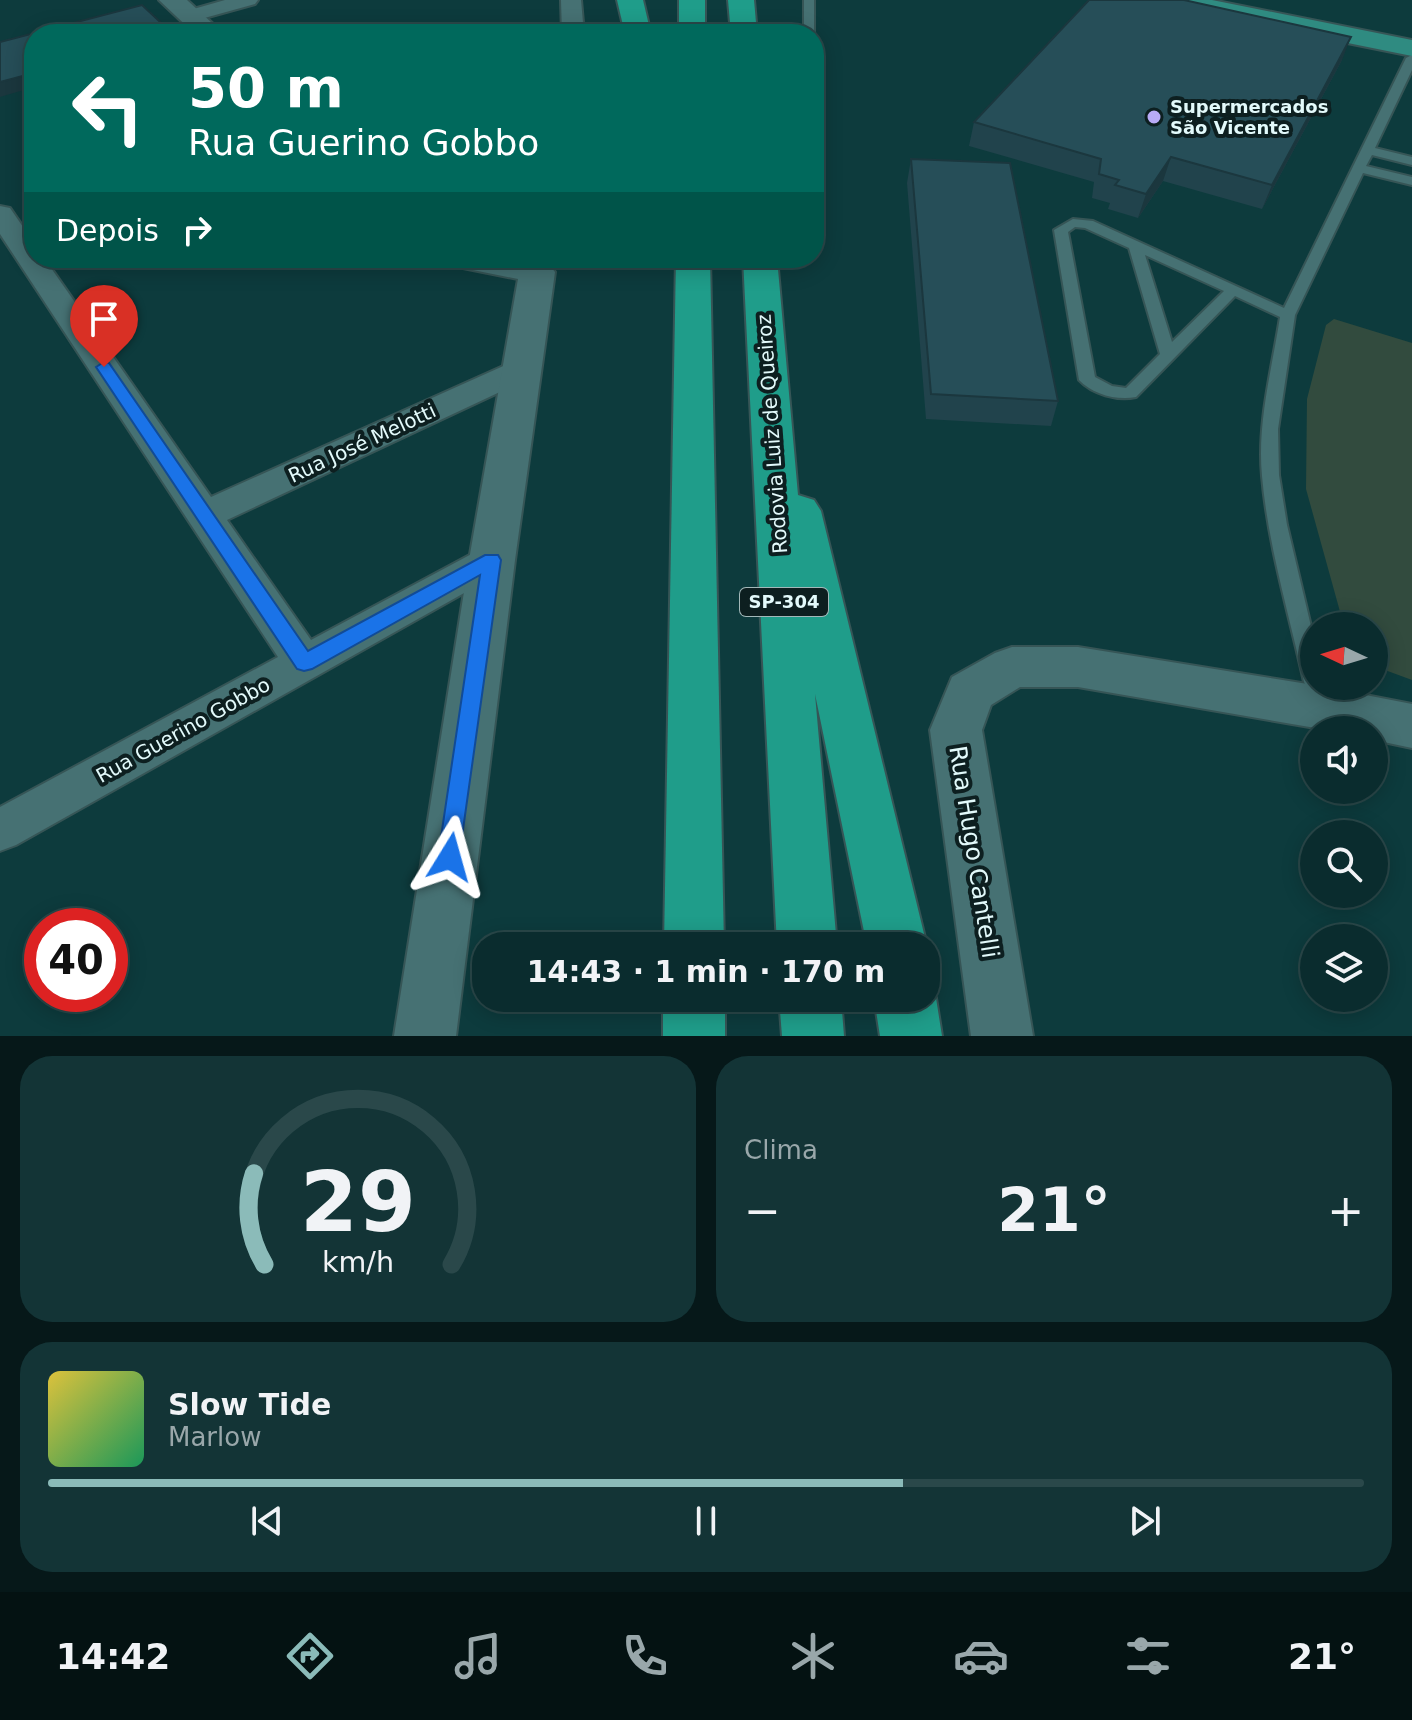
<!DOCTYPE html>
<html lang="pt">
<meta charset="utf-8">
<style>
:root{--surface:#0a2c2e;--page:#133436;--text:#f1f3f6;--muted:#99a7aa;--line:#2a484a;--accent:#8bbbb9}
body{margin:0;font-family:"DejaVu Sans",sans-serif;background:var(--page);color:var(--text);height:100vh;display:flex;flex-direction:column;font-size:30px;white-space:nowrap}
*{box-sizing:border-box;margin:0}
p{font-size:26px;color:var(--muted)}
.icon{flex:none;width:44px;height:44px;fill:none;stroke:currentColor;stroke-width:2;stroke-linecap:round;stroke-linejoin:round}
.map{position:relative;height:1036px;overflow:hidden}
.drawer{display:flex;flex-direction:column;gap:20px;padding:20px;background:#061819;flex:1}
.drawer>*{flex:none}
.hud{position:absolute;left:24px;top:24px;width:800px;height:244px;border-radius:32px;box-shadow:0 4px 20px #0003,0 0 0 2px var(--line);background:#00695c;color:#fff;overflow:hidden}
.needle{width:52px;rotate:274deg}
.tools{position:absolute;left:1300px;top:612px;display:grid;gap:16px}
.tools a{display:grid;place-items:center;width:88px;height:88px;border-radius:50%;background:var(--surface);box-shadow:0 4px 20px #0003,0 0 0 2px var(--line);font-size:40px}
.speed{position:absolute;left:24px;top:908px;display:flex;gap:16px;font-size:40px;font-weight:700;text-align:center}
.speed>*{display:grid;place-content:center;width:104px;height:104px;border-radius:50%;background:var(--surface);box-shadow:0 4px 20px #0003,0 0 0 2px var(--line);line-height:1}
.speed .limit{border:12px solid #d22;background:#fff;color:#111}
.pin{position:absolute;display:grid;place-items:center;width:68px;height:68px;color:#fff;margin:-82px -34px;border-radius:50% 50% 50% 0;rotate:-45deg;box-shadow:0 0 8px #0007}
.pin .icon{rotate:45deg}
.me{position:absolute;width:88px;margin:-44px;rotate:8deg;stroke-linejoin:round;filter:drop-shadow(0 0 6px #0008)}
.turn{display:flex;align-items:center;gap:28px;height:168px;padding:0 32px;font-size:36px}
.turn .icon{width:104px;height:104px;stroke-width:2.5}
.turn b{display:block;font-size:56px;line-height:68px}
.then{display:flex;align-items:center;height:76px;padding:0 32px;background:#0003;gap:16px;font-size:30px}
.big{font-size:60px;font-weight:800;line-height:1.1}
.drawer .tile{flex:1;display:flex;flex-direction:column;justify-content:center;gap:12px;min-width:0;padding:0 28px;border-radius:32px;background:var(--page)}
.drawer .dial{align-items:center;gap:0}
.dial svg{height:208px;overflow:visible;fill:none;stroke:var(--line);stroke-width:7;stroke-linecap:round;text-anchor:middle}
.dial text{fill:var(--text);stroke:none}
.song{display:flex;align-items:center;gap:24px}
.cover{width:96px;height:96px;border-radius:12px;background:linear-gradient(135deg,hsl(50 70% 55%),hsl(150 70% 35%))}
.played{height:8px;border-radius:4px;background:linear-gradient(90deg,var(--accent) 65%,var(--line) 65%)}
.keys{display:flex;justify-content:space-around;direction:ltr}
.heat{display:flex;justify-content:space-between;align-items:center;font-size:44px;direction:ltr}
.drawer .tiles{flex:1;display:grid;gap:20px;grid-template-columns:1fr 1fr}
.tile:last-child{grid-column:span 2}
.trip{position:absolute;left:472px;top:932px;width:468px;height:80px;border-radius:32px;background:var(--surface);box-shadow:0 4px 20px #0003,0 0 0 2px var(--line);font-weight:800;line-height:80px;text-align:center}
.dock{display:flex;height:128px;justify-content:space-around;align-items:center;background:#041212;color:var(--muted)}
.dock .icon{width:56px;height:56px}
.dock .selected{color:var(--accent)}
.dock b{font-size:36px;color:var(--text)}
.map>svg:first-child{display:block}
.green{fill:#324b3e}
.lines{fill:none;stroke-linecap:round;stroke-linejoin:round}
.lane-casing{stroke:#365556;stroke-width:4}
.street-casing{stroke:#365556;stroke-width:4}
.secondary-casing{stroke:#365556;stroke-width:4}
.primary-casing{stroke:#365556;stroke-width:4}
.highway-casing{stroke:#365556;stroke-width:4}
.lane{fill:#467173;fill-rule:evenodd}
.street{fill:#467173;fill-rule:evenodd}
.secondary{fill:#467173;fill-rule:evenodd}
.primary{fill:#2f8b81;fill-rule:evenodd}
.highway{fill:#1f9d8a;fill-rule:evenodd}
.wall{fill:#21434c}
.shaded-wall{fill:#1b373e}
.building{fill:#264e58;stroke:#1b373e;stroke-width:2}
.route{fill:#1a73e8;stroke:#114b97;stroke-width:2}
.poi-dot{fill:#b8abf7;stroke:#0d1f20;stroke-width:3}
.labels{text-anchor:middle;stroke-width:8;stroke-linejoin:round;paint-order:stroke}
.far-poi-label{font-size:18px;font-weight:bold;fill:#e3fafb;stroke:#0d1f20;text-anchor:start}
.shield{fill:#0d1f20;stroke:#a3b8b9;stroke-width:2}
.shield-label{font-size:18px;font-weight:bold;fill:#e3fafb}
.street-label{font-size:20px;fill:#e3fafb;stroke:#0d1f20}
.near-street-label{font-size:24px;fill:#e3fafb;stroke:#0d1f20}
</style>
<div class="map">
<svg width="1412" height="1036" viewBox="0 0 1412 1036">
<rect width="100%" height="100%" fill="#0d3b3d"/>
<!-- green -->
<polygon class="green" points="1334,319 1412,343 1412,680 1374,666 1374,626 1344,626 1306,489 1307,399 1326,325"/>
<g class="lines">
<defs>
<g id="lane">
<polygon points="804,0 814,0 814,35 804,34"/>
<path d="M1412,55V70L1375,148L1412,157V165L1372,155L1366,166L1412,177V185L1363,173L1295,315L1278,429L1279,475L1287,525L1314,639V686H1322L1314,690L1307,688L1304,682C1289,614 1268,545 1262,476C1257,423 1272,369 1280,317L1235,296L1136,397C1117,401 1092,394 1079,380L1054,230L1073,219L1093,221L1284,308L1406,58ZM1075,227L1085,228L1129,248L1160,354L1126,388L1112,386L1095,377L1068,232ZM1145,255L1224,291L1172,342Z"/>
</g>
<g id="street">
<polygon points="225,0 258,0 255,4 190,22 179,16 183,12"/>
<polygon points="561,0 581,0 584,34 562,34"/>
<polygon points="0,206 10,208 34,243 34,258 44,258 211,497 510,363 521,360 532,363 537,370 532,377 227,520 311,640 479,550 492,546 505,550 511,560 505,570 16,845 0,851 0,807 278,657 0,234"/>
</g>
<g id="secondary">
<polygon points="159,0 187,0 224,34 195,34"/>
<polygon points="454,258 517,258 549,265 555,272 515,560 456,1036 394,1036 469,560 518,279 458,267"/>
<polygon points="1012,647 1078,647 1314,685 1412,704 1412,748 1374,740 1374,730 1327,730 1078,687 1020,687 991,705 982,730 1033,1036 971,1036 930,730 952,677 995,653"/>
</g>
<polygon id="primary" points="1161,0 1212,0 1412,40 1412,56 1174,8 1165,5"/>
<g id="highway">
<polygon points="617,0 643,0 651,34 625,34"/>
<rect x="679" y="0" width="26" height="34"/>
<polygon points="728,0 754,0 757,34 731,34"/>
<polygon points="676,258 710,258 724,946 664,946"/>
<polygon points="743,258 777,258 798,495 814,500 821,511 927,946 926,948 867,946 815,694 837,946 777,946"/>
<polygon points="927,976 936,998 942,1036 880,1036 874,998 926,998"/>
<rect x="663" y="998" width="62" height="38"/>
<polygon points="779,998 841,998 844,1036 782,1036"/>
</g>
</defs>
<!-- lane casing -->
<use href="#lane" class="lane-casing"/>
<!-- street casing -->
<use href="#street" class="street-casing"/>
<!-- secondary casing -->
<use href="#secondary" class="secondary-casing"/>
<!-- primary casing -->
<use href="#primary" class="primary-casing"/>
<!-- highway casing -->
<use href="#highway" class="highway-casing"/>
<!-- lane -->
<use href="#lane" class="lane"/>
<!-- street -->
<use href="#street" class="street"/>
<!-- secondary -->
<use href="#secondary" class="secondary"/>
<!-- primary -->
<use href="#primary" class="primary"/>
<!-- highway -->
<use href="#highway" class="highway"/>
</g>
<!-- wall -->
<g class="wall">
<polygon points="1342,60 1262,209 1163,181 1138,218 1108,209 1110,203 1092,198 1094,182 969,146 974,122"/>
<polygon points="911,159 1058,401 1051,426 926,419 907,183"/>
</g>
<!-- shaded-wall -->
<g class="shaded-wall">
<polygon points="1351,37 1342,60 1262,209 1272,185"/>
<polygon points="34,73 34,87 0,97 0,82"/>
<polygon points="1171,157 1163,181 1138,218 1146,194"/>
</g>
<!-- building -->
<g class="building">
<polygon points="1089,0 1184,0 1351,37 1272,185 1171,157 1146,194 1115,185 1119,180 1099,174 1101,159 974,122"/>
<polygon points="142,5 173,34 34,34 34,73 0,82 0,42"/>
<polygon points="911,159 1010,163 1058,401 931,394"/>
</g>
<!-- route -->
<polygon class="route" points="104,362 109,363 308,651 485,555 498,555 501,560 458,865 450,868 442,865 438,857 480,575 312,669 304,671 297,669 96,367"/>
<!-- markers -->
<circle class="poi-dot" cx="1154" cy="117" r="8"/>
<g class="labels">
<!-- far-poi labels -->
<g class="far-poi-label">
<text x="1170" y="113">Supermercados<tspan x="1170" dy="21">São Vicente</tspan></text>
</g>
<!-- shield labels -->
<rect class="shield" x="740" y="588" width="88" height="28" rx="6"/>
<g class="shield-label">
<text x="784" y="608">SP-304</text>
</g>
<!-- street labels -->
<g class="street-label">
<text transform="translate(772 434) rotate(-94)" y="7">Rodovia Luiz de Queiroz</text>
<text transform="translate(362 443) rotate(-25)" y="7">Rua José Melotti</text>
<text transform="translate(183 730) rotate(-29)" y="7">Rua Guerino Gobbo</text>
</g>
<!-- near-street labels -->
<g class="near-street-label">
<text transform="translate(974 852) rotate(81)" y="8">Rua Hugo Cantelli</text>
</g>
</g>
</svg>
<div class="tools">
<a><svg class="needle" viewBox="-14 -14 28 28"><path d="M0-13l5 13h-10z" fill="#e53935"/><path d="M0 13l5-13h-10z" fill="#99a7aa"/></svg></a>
<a><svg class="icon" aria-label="sound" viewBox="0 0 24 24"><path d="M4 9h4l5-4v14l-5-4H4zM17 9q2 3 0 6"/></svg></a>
<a><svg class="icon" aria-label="search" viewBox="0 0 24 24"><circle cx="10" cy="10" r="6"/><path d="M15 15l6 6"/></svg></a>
<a><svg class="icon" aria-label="layers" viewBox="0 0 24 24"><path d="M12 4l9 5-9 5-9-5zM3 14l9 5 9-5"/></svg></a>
</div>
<div class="speed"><div class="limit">40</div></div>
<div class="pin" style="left:104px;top:367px;background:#d93025"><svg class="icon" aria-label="arrive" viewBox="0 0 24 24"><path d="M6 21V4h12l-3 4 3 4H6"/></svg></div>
<svg class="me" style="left:450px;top:857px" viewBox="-20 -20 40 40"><path d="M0-17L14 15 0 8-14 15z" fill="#1a73e8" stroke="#fff" stroke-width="4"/></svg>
<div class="trip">14:43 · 1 min · 170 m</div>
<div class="hud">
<div class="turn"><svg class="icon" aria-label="left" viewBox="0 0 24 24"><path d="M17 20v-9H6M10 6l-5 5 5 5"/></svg><div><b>50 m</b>Rua Guerino Gobbo</div></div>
<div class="then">Depois<svg class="icon" aria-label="right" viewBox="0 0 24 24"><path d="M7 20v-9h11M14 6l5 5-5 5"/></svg></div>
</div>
</div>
<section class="drawer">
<div class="tiles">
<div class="tile dial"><svg viewBox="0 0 100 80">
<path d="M14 69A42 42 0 1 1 86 69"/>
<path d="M14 69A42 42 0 0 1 10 34" stroke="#8bbbb9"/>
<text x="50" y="56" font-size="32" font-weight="700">29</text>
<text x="50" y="72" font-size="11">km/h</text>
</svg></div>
<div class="tile"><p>Clima</p>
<div class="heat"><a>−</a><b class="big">21°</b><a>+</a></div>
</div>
<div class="tile">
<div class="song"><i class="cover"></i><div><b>Slow Tide</b><p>Marlow</p></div></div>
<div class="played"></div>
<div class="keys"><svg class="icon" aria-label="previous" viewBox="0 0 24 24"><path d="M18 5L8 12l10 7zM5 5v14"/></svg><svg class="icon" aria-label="pause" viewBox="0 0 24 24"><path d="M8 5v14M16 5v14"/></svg><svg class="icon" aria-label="next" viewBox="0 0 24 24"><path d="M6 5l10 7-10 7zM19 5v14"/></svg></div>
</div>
</div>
</section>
<nav class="dock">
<b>14:42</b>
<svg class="icon selected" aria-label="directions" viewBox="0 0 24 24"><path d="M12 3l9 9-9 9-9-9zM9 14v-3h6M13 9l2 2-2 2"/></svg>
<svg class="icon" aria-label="music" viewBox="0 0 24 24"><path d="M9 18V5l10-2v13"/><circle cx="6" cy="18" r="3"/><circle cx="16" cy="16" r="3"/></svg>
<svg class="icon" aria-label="phone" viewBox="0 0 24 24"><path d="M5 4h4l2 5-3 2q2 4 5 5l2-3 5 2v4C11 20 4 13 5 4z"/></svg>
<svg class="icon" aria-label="climate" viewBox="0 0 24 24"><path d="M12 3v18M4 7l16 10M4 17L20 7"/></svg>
<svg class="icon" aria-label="car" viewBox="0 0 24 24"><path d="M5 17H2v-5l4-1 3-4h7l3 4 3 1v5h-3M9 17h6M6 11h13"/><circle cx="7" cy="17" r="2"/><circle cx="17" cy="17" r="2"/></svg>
<svg class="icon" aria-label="filters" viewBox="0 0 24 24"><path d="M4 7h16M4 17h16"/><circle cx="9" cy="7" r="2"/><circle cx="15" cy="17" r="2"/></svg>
<b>21°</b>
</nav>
